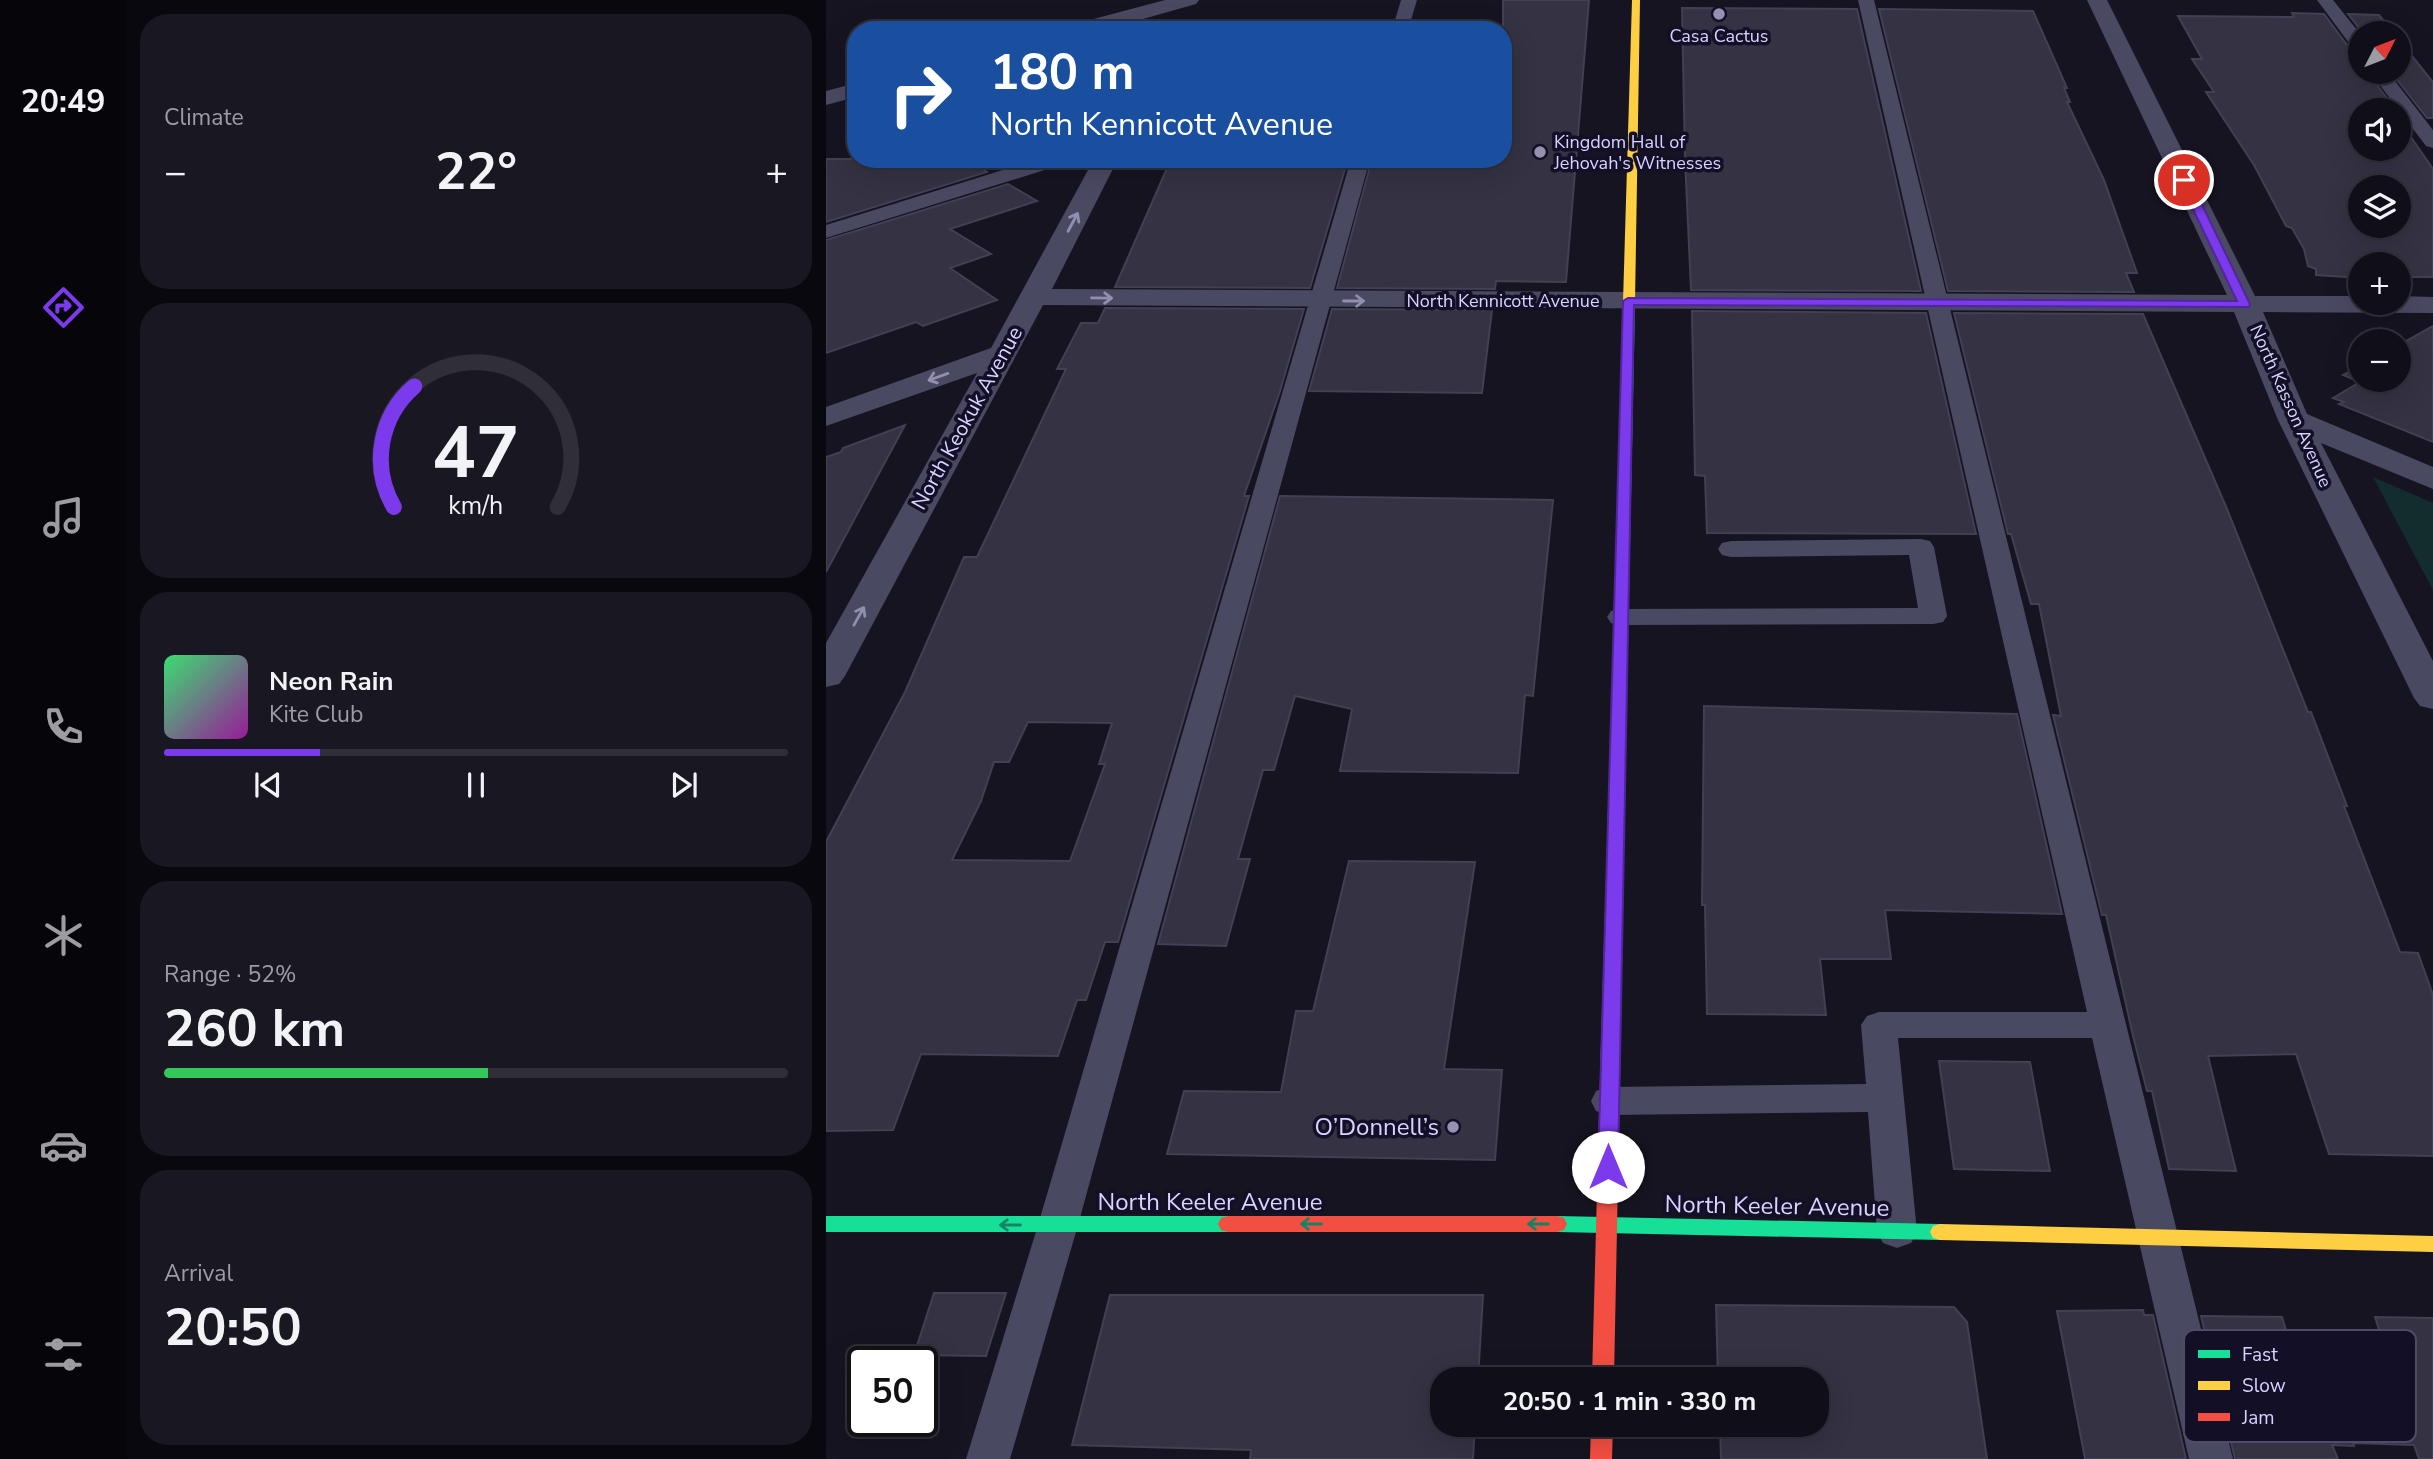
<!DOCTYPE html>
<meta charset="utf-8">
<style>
:root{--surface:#100f19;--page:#191822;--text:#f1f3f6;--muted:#9c9ca2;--line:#302f38;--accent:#7c3aed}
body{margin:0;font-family:"Nunito Sans",sans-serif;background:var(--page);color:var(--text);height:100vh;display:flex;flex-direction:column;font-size:26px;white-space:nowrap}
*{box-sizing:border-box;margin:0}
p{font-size:23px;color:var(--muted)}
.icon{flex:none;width:38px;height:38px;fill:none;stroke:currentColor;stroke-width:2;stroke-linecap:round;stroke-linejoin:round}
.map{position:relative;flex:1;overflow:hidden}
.side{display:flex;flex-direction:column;gap:14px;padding:14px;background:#09080e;width:700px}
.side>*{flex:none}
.hud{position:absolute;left:21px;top:21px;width:665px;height:147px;border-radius:28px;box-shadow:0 7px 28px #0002,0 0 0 2px var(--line);background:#1a4fa0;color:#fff;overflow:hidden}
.needle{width:46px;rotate:48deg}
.fabs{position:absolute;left:1522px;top:21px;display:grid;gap:14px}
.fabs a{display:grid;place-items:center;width:63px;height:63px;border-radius:50%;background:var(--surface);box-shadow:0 7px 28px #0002,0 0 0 2px var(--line);font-size:35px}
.speed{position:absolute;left:21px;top:1346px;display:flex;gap:14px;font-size:35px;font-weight:700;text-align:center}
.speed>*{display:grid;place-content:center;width:91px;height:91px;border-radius:50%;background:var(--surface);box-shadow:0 7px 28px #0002,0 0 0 2px var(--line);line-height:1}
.speed .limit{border:4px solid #111;border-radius:10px;background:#fff;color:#111}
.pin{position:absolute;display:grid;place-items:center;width:60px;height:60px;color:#fff;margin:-30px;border:4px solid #fff;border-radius:50%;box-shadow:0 2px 7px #0007}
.me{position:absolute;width:77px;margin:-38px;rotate:0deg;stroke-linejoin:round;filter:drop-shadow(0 0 5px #0008)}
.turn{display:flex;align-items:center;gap:24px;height:147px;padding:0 28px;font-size:32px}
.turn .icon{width:91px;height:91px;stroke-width:2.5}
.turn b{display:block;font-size:49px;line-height:60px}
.big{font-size:52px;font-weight:700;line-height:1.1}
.side .widget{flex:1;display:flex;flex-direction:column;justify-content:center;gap:10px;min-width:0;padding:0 24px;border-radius:28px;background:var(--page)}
.side .dial{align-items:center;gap:0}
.dial svg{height:182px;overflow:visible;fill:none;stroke:var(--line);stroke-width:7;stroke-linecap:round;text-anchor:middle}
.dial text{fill:var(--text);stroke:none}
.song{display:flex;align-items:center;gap:21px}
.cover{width:84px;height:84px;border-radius:10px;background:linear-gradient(135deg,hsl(140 70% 55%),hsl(300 70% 35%))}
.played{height:7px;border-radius:4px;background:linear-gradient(90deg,var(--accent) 25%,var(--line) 25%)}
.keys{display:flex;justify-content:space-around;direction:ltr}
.heat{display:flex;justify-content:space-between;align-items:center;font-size:38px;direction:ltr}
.charge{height:10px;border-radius:5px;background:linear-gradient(90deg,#34c759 52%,var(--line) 0)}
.trip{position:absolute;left:604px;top:1367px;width:399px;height:70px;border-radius:28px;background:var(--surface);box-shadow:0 7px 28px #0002,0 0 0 2px var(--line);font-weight:700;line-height:70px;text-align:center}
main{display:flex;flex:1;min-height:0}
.menu{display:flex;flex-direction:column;width:126px;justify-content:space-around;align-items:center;background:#06060a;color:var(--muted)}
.menu .icon{width:49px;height:49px}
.menu .on{color:var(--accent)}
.menu b{font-size:32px;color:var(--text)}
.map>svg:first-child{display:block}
.green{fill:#132c2d}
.building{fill:#343243;stroke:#433f54;stroke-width:2;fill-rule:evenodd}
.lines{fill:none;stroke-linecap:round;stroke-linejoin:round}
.lane{fill:#4a4962;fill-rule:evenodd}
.street{fill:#4a4962;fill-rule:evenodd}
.fast{fill:#16e098;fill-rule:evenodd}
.slow{fill:#ffcf43;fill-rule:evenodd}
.jam{fill:#f24e42;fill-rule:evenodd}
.oneway{stroke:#928eb0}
.oneway2{stroke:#158265}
.route{fill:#7c3aed;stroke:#51269a;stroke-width:2}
.poi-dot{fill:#9591b1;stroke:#130f26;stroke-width:2.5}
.labels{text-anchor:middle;stroke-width:7;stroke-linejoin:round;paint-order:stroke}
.far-poi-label{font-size:18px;fill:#d9d4ff;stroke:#130f26}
.far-street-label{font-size:18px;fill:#d9d4ff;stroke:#130f26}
.street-label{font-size:21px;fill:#d9d4ff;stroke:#130f26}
.near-poi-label{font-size:24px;fill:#d9d4ff;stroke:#130f26;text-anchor:end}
.near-street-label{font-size:24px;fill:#d9d4ff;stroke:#130f26}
.key{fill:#130f26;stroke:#4e4a67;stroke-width:2}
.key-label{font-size:19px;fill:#d9d4ff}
</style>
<main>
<nav class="menu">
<b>20:49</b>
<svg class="icon on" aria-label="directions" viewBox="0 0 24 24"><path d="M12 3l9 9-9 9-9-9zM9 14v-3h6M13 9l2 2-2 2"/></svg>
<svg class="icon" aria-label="music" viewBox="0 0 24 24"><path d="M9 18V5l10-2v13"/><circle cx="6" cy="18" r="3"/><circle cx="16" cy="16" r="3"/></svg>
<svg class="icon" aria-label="phone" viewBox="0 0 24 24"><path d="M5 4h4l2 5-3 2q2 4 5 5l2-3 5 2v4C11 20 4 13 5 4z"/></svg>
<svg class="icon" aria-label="climate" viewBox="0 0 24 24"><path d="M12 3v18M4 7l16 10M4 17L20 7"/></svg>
<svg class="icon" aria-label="car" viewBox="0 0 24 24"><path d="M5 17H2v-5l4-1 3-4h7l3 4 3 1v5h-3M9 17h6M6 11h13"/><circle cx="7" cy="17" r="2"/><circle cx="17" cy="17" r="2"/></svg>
<svg class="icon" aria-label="filters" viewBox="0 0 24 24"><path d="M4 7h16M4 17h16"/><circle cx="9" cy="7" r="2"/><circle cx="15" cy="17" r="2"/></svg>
</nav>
<section class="side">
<div class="widget"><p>Climate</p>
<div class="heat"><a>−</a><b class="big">22°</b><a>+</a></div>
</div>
<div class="widget dial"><svg viewBox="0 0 100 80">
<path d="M14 69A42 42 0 1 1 86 69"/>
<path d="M14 69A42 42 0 0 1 23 16" stroke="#7c3aed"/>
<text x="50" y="56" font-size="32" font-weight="700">47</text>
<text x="50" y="72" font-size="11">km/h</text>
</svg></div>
<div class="widget">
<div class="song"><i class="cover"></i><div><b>Neon Rain</b><p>Kite Club</p></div></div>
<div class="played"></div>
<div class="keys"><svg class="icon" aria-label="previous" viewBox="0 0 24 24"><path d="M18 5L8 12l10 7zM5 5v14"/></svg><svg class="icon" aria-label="pause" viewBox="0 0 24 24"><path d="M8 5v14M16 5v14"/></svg><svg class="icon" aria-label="next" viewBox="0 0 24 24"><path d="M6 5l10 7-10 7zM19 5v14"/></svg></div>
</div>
<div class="widget"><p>Range · 52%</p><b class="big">260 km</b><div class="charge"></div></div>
<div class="widget"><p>Arrival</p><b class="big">20:50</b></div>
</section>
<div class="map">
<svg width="1607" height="1459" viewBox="0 0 1607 1459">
<rect width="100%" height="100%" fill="#161421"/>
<!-- green -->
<polygon class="green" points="1547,477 1607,503 1607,590"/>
<!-- building -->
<g class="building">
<polygon points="677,0 763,0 740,282 670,281 669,289 511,288 546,159 677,159"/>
<polygon points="856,8 1031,9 1095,291 865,290 859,158"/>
<polygon points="1053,9 1207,11 1241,88 1238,88 1244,102 1241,102 1278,180 1311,273 1300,273 1308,292 1122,291"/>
<path d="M1466,13L1498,14L1527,53L1535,55V72H1541L1570,110H1535V149H1573V120L1607,169V277H1573V264H1535V278L1490,275V269L1482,266L1478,249L1466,228L1460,226L1428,165L1380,92H1388L1366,59H1376L1352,16L1468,17ZM1535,187H1573V226H1535Z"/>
<polygon points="1522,14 1553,15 1568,33 1537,33"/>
<polygon points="1573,40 1607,82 1607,118 1601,118 1565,72 1573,72"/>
<polygon points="0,159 140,159 161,172 0,222"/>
<polygon points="345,159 522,159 484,288 289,287"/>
<polygon points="182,184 211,201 124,229 165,254 124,268 171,300 97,326 90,322 0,353 0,240"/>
<path d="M279,308L478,309L454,391L418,496H423L292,942H279L260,1000H251L232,1056L95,1054L67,1130L0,1131V842L79,692L138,557H151L240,369H231L255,323H272ZM202,722L286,723L273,764H279L244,861L126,860L155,801L168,762H183Z"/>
<polygon points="506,309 666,310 656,393 483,391"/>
<polygon points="866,311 1100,313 1150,534 881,533 879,476 869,475"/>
<polygon points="1128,313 1317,314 1401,509 1482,712 1485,712 1521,806 1518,806 1574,952 1592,953 1607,995 1607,1156 1503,1154 1470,1054 1382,1056 1410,1171 1343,1169 1326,1091 1321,1091 1307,1036 1280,915 1276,915 1227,715 1235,716 1213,604 1205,604 1185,534 1182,534"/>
<polygon points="1607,326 1607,442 1513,404 1518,402 1507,398 1534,382 1517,375 1535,366 1535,380 1573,380 1573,345"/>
<polygon points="79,425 0,572 0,457 15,452 17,448"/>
<polygon points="454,496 727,500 707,696 699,695 692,773 514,771 526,709 469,696 448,770 437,770 412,859 424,859 400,946 332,944"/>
<polygon points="878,706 1191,714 1236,914 1059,910 1065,959 994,959 1000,1015 881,1014 879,905 876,905"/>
<polygon points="523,861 649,862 618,1069 676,1070 669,1160 341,1154 358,1091 455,1092 470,1011 487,1011"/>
<polygon points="1113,1061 1204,1062 1224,1171 1128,1169"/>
<polygon points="108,1293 180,1293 160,1356 88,1355"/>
<polygon points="284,1295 657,1295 652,1379 616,1379 616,1424 649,1424 647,1459 424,1459 425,1450 246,1445"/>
<polygon points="890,1305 1128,1307 1141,1322 1161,1459 895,1459 894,1424 990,1424 990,1379 892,1379"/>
<polygon points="1317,1310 1318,1315 1327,1315 1360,1459 1259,1459 1231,1311"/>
<polygon points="1375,1316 1456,1317 1479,1393 1573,1393 1549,1317 1607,1318 1607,1459 1593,1459 1588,1445 1527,1443 1528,1446 1506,1445 1512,1459 1409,1459"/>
</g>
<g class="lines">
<!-- lane -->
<g class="lane">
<polygon points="575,0 591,0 582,30 566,30"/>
<polygon points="1032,0 1048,0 1407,1459 1363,1459 1266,1038 1072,1038 1091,1232 1085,1243 1071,1248 1057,1243 1051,1232 1042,1112 783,1115 770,1111 765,1101 770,1091 783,1087 1040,1084 1035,1025 1041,1016 1053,1012 1261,1012"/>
<polygon points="1491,0 1507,0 1535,35 1535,52 1529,51"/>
<polygon points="1544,72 1562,72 1607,130 1607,148 1600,146"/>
<polygon points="212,159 290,160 280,166 225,168 0,238 0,225"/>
<polygon points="525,159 544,159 252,1225 184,1459 140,1459 212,1225"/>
<polygon points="1095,539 1104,541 1108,547 1121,616 1117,622 1107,624 795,625 785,623 781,617 785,611 795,609 1092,608 1083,555 905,557 896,555 892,549 896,543 905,541"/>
</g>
<!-- street -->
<g class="street">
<polygon points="339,0 373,0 370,4 278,30 242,30 245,25"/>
<polygon points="1261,0 1281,0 1429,296 1535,296 1535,303 1573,303 1573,296 1607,297 1607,313 1437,312 1481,414 1607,467 1607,489 1495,443 1607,661 1607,709 1594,706 1588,698 1452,420 1408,312 217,305 19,676 13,684 0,687 0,643 151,373 0,426 0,407 165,348 268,159 292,159 226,289 1401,295"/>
<polygon points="30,83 30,97 0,105 0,91"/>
</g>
<!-- fast -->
<g class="fast">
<polygon points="803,299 809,302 800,744 792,749 784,744 797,302"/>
<polygon points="0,1216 402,1216 409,1218 412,1224 409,1230 402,1232 0,1232"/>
<polygon points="731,1216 1114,1224 1121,1226 1124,1232 1121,1238 1114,1240 731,1232 724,1230 721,1224 724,1218"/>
</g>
<!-- slow -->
<g class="slow">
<polygon points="806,0 814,0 809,302 803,305 797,302"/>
<polygon points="792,739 800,744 794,1078 791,1083 784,1085 777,1083 774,1078 784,744"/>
<polygon points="1114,1224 1607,1236 1607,1252 1114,1240 1107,1238 1104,1232 1107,1226"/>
</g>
<!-- jam -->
<g class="jam">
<polygon points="784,1071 791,1073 794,1078 788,1379 766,1379 774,1078 777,1073"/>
<polygon points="402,1216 731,1216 738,1218 741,1224 738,1230 731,1232 402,1232 395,1230 392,1224 395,1218"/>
<polygon points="765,1424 787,1424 786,1459 764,1459"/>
</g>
</g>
<!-- one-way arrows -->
<defs><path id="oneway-shaft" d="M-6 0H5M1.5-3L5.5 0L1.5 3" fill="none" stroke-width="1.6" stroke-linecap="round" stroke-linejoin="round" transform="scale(1.75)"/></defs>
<g class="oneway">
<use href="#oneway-shaft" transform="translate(247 222) rotate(-62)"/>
<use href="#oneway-shaft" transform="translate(276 298) rotate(1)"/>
<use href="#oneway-shaft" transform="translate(528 301)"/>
<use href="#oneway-shaft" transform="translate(112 377) rotate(160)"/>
<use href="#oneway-shaft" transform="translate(33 616) rotate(-61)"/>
</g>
<g class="oneway2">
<use href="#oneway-shaft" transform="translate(485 1224) rotate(180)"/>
<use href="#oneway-shaft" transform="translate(712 1224) rotate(-180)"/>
<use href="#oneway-shaft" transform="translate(184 1225) rotate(-180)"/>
</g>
<!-- route -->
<polygon class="route" points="1358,177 1364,180 1424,304 1423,307 808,305 792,1167 789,1173 782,1175 775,1173 772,1167 797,301 802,298 1411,301 1353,180"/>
<!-- markers -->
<g class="poi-dot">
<circle cx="893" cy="14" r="7"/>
<circle cx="714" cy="152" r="7"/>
<circle cx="627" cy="1127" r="7"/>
</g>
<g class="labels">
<!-- far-poi labels -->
<g class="far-poi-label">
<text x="893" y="42">Casa Cactus</text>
<text x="728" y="148" text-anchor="start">Kingdom Hall of<tspan x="728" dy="21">Jehovah's Witnesses</tspan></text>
</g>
<!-- far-street labels -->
<g class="far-street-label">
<text x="677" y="307">North Kennicott Avenue</text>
<text transform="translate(1465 406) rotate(66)" y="6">North Kasson Avenue</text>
</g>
<!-- street labels -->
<g class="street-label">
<text transform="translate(141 418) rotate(-61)" y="7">North Keokuk Avenue</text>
</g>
<!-- near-poi labels -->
<g class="near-poi-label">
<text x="613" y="1135">O’Donnell’s</text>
</g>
<!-- near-street labels -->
<g class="near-street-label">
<text x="384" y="1210">North Keeler Avenue</text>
<text transform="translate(951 1206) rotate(1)" y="8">North Keeler Avenue</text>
</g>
</g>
<!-- legend -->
<rect x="1358" y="1330" width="232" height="112" rx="10" class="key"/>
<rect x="1372" y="1350" width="32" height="8" fill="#16e098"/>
<rect x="1372" y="1381" width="32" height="9" fill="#ffcf43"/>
<rect x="1372" y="1413" width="32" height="8" fill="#f24e42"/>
<g class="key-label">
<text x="1416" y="1361">Fast</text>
<text x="1416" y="1392">Slow</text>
<text x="1416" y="1424">Jam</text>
</g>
</svg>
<div class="fabs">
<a><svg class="needle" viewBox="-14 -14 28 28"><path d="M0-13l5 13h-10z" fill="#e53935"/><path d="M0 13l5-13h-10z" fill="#9c9ca2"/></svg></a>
<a><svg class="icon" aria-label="sound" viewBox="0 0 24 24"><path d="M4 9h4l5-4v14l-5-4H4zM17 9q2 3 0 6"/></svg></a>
<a><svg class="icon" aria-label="layers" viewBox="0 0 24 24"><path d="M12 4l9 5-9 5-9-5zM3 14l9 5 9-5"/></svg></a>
<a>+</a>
<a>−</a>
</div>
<div class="speed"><div class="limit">50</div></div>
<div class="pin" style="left:1358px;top:180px;background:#d93025"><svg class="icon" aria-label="arrive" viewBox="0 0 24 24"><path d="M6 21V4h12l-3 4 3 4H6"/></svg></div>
<svg class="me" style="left:782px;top:1167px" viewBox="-20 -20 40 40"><circle r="19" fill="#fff"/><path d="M0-13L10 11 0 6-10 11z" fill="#7c3aed"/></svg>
<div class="trip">20:50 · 1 min · 330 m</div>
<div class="hud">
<div class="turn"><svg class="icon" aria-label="right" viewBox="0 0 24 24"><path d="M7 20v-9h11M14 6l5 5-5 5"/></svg><div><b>180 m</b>North Kennicott Avenue</div></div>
</div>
</div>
</main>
